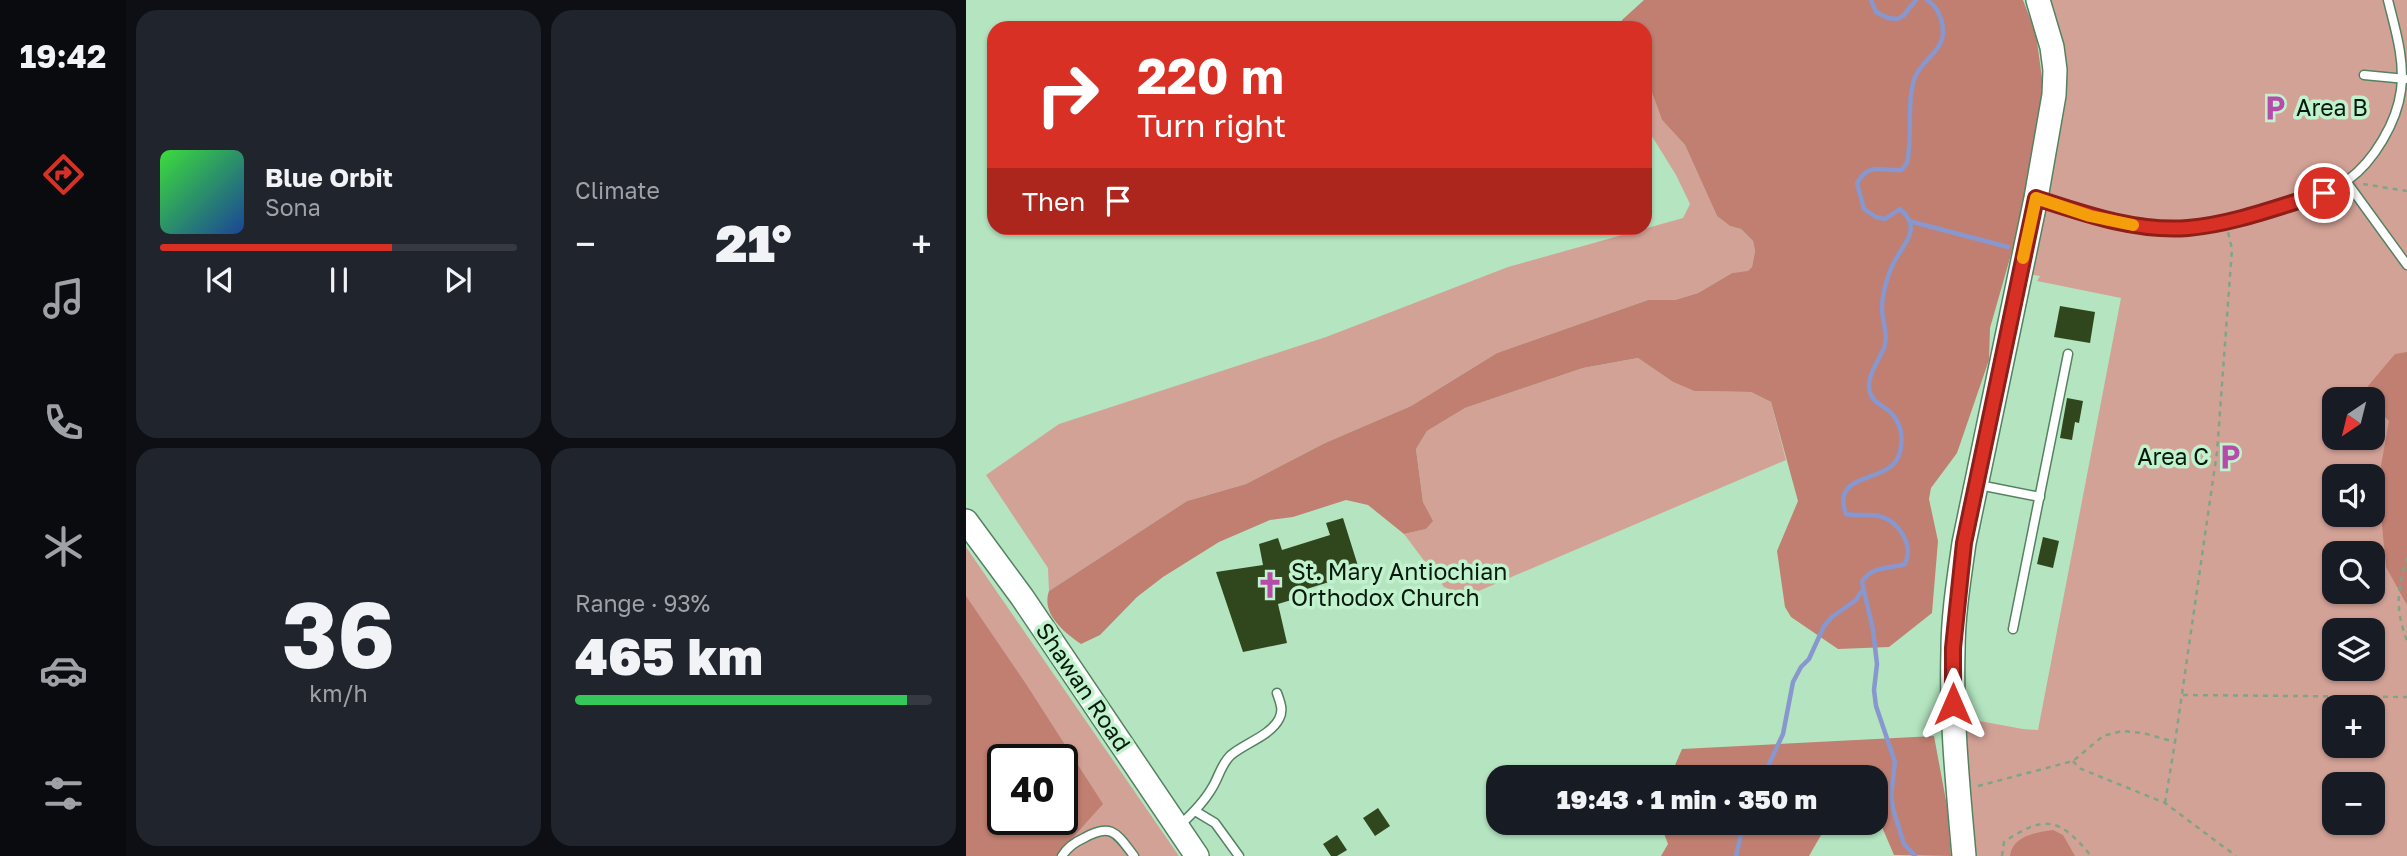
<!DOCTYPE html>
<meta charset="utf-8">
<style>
:root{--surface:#171b24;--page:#20242c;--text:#f1f3f6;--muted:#9ea1a6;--line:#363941;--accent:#d93025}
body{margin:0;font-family:"Golos Text",sans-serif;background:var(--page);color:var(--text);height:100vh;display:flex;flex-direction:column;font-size:26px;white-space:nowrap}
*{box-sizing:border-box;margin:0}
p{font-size:23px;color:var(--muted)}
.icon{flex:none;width:38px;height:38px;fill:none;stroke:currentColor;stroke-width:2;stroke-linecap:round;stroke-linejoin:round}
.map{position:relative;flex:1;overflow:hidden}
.drawer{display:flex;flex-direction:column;gap:10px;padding:10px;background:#0d0f14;width:840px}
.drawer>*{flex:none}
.banner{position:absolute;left:21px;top:21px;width:665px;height:214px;border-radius:21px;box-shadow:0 2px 5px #0004;background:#d93025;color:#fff;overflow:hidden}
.needle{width:46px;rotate:215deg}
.tools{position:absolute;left:1356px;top:387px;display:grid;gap:14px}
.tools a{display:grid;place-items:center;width:63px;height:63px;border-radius:14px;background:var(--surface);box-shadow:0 2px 5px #0004;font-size:35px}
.speed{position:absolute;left:21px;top:744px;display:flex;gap:14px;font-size:35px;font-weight:700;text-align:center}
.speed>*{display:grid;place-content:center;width:91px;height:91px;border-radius:50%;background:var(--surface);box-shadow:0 2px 5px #0004;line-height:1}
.speed .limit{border:4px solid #111;border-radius:10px;background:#fff;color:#111}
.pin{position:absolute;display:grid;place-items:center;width:60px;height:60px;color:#fff;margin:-30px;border:4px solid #fff;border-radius:50%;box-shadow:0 2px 7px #0007}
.me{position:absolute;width:77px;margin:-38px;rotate:0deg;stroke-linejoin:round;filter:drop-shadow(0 0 5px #0008)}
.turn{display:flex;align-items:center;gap:24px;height:147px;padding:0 35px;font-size:32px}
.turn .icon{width:91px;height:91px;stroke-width:2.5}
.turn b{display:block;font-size:49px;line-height:60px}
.then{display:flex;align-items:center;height:66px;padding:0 35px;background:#0003;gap:14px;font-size:26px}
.big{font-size:52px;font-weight:800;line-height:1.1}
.drawer .card{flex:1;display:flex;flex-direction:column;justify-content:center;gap:10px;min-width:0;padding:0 24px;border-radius:21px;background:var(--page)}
.drawer .dial{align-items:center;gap:0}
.dial b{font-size:91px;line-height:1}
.song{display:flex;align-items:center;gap:21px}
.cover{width:84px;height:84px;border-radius:10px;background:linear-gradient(135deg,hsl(120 70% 55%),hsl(220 70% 35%))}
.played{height:7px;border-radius:4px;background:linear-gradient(90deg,var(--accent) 65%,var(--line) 65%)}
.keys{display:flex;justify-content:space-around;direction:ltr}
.heat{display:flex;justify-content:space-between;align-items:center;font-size:38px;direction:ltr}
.charge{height:10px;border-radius:5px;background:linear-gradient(90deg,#34c759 93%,var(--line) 0)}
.drawer .tiles{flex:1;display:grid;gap:10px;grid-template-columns:repeat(2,1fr)}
.trip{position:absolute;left:520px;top:765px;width:402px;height:70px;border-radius:21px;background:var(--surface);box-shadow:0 2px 5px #0004;font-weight:800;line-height:70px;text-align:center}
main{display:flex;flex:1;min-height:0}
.tab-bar{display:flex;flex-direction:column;width:126px;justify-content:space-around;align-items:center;background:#090b0e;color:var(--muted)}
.tab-bar .icon{width:49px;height:49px}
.tab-bar .active{color:var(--accent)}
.tab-bar b{font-size:32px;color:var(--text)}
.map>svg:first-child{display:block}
.green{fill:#d3a297;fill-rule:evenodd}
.forest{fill:#c07f71;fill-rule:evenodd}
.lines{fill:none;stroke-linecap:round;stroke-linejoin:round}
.stream{stroke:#8897ce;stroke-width:4.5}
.building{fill:#30471d}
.lane-casing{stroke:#548261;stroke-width:11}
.secondary-casing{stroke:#548261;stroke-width:26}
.path{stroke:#7ea588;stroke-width:2.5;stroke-dasharray:5 5;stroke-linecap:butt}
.lane{stroke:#fff;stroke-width:8}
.secondary{stroke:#fff;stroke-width:23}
.route-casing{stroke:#8d1f18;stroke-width:18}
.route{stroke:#d93025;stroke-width:12}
.slow{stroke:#f59e0b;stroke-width:12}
.labels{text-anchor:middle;stroke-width:7;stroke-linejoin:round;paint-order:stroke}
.poi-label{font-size:23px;fill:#081a0e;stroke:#c0f2cd;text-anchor:start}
.street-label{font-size:23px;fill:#081a0e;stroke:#c0f2cd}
</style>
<main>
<nav class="tab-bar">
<b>19:42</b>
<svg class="icon active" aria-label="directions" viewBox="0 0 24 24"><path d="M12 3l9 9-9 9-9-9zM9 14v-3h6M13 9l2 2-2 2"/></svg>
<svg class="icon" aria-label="music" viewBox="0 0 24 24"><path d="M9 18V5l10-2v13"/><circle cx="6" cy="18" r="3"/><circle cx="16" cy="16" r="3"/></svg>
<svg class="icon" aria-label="phone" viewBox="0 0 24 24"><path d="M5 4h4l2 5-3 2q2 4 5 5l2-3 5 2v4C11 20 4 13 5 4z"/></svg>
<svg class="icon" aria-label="climate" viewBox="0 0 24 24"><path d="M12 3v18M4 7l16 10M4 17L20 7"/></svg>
<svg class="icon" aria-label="car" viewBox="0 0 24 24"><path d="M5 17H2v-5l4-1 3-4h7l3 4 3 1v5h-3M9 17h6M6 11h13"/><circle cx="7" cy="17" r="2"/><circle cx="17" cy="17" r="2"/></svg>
<svg class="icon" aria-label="filters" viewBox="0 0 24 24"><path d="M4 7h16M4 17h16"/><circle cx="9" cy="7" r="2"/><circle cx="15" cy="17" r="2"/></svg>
</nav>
<section class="drawer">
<div class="tiles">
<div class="card">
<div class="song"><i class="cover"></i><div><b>Blue Orbit</b><p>Sona</p></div></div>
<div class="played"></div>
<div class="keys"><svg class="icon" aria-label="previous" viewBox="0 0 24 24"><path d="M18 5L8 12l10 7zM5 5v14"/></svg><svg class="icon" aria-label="pause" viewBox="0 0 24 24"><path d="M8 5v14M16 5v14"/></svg><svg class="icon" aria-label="next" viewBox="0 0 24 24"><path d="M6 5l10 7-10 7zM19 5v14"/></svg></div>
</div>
<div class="card"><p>Climate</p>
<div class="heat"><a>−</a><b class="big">21°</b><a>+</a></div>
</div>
<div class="card dial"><b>36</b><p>km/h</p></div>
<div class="card"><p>Range · 93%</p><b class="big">465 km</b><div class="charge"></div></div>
</div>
</section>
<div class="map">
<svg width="1441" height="856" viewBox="0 0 1441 856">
<rect width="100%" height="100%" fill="#b4e5c0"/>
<!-- green -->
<g class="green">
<path d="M1083,0H1441V856H1008L997,718L1057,729L1072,730L1155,298L1071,281L1074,276L1062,274L1096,46L1090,17ZM1368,399H1407V438H1368ZM1368,476H1407V514H1368ZM1368,553H1407V592H1368ZM1368,630H1407V668H1368ZM1368,707H1407V746H1368ZM1368,784H1407V822H1368Z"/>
<polygon points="679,74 696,120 719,145 751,216 764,226 775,229 787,241 789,251 786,267 782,272 766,273 732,293 709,300 682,300 531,353 445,406 359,443 280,484 221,501 83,591 82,568 20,475 93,424 360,337 542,267 717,218 724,204 710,175 679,125"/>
<polygon points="672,358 707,382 728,391 785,392 805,402 820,460 501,596 478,587 438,534 460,529 466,521 457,502 450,449 461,431 499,408 617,368"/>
<path d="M0,547L213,856H0ZM37,760H96V819H37Z"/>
</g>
<!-- forest -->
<g class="forest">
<path d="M678,0H1057L1070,34L1078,93L1056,216L1024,328L1023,360L991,453L965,488L963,499L972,541L966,613L923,647L872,649L825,617L819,607L811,551L832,501L805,402L785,392L728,391L707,382L672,358L617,368L499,408L461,431L450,449L457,502L467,521L460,529L438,534L402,505L380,500L327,517L304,520L253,542L197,577L171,597L134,635L115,644C98,632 75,614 83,591L221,501L280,484L359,443L445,406L531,353L682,300H709L732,293L766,273L782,271L786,267L789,251L787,241L775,229L764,226L751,216L719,145L696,120L679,74V28H655L656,20Z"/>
<polygon points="1441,352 1441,605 1420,567 1412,483 1423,421 1408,406 1402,386 1429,354"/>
<path d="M0,596L60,684L137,804L90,856H0ZM37,760H96V819H37Z"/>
<polygon points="968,736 981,806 985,856 928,855 910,813 910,777 704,777 716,749"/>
<polygon points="694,823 694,822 862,823 843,856 695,856 702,844"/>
<path d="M1087,830L1097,835L1109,856H1044C1046,836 1071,832 1087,830Z"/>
</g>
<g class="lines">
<!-- stream -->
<g class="stream">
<polyline points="905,0 910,12 922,18 931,19 937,16 950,0"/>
<polyline points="943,221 1042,247"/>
<polyline points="797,777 817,734 827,682 835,667 843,659 858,626 866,617 890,600 895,592"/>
<polyline points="770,856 775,834 780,822"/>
<path d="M949,856L938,844L927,809L925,795L929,762L910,706L908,690L911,664L907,630L896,582C905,566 923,569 939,564C948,545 933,521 913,516C902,514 891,516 880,514C864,470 923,485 933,455C938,440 936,422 923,411C916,405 907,402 904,393C899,377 913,361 918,348C923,334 915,319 916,305C917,292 921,277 927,264C936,245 958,229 934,209L919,219L910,217L898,209L891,183C903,162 914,171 935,170L941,163C947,138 940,100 949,77C956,60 977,51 977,32C977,20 972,7 961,0"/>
</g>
</g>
<!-- building -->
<g class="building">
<polygon points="1094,306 1129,312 1124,343 1088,337"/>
<polygon points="1101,398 1117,401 1113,423 1109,422 1106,440 1094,438"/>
<polygon points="377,518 392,566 374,571 376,578 331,592 332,598 312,604 321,643 277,652 250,572 297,565 293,544 312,538 316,550 364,535 360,523"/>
<polygon points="1077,537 1093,541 1087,568 1071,564"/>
<polygon points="412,808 424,826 409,836 397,818"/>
<polygon points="371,835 381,850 371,856 365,856 357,844"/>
</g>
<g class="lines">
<defs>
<g id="lane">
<polyline points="1398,75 1440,79"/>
<polyline points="1380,181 1441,265"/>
<path d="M1073,199C1112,212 1151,225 1192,228C1235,231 1276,217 1317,205C1339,198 1363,193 1382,180C1408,161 1431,122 1435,90C1439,59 1429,29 1422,0"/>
<polyline points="1013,485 1074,497"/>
<polyline points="1047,629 1102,354"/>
<polyline points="229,811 249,823 273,856"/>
<path d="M214,825C226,814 238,802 246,788C253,777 255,764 265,755C279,743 304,736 313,719C318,710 314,702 311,693"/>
<path d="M96,856C101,848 109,842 118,838C146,822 151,834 168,856"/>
</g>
<g id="secondary">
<polyline points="0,521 56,597 231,856"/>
<path d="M998,856C992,788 985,719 987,651C987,615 993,579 998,543L1070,198L1088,95L1089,70L1086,47L1072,0"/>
</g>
</defs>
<!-- lane casing -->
<use href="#lane" class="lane-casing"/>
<!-- secondary casing -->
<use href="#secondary" class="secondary-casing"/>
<!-- path -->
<g class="path">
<polyline points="1397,184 1441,191"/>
<path d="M1441,557C1431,591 1429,608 1441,641"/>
<polyline points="1217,695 1441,697"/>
<polyline points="1107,761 1113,768 1199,803 1270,856"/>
<polyline points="1012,786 1107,761 1137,736 1156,731 1177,733 1209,742 1251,452 1266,249 1262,232"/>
<polyline points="1199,803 1209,742"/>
<path d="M1036,856L1038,842C1079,814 1094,818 1125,856"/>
</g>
<!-- lane -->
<use href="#lane" class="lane"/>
<!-- secondary -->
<use href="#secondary" class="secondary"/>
</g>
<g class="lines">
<defs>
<path id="route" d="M987,704V648L998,543L1070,198C1119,214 1170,232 1222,228C1268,224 1314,206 1358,193"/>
</defs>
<!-- route casing -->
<use href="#route" class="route-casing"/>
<!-- route -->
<use href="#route" class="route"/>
<!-- slow -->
<polyline class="slow" points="1057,258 1070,198 1124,216 1167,225"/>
</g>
<!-- icons -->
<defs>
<symbol id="parking-bare" viewBox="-9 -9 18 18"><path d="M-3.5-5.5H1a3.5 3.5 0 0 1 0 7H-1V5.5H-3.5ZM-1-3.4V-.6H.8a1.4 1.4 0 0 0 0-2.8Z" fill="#b74baa" stroke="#c0f2cd" stroke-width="2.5" paint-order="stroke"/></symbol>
<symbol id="church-bare" viewBox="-9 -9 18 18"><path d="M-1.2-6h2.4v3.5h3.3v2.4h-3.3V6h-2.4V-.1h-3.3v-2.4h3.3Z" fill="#b74baa" stroke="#c0f2cd" stroke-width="2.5" paint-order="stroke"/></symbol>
</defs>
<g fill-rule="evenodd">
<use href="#parking-bare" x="1290" y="89" width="38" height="38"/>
<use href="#parking-bare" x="1245" y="438" width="38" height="38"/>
<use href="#church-bare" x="285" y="566" width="38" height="38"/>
</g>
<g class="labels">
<!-- poi labels -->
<g class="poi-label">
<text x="1330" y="116">Area B</text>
<text x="1243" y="465" text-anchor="end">Area C</text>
<text x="325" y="580">St. Mary Antiochian<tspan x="325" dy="26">Orthodox Church</tspan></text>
</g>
<!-- street labels -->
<g class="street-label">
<text transform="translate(117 687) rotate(56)" y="8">Shawan Road</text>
</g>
</g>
</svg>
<div class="tools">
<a><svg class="needle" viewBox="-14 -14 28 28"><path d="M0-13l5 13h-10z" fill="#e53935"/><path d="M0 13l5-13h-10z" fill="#9ea1a6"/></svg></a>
<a><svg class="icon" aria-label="sound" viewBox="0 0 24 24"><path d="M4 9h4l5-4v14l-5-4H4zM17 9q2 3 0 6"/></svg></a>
<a><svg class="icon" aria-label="search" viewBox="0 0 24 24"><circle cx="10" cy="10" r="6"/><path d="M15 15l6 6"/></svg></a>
<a><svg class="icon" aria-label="layers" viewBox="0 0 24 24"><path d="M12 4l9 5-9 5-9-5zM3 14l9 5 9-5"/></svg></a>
<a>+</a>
<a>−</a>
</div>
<div class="speed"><div class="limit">40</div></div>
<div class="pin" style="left:1358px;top:193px;background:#d93025"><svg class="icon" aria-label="arrive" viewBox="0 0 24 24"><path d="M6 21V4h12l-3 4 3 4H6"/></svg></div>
<svg class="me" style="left:987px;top:704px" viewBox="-20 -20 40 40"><path d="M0-17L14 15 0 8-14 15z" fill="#d93025" stroke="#fff" stroke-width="4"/></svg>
<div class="trip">19:43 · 1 min · 350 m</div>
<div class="banner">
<div class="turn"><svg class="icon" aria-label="right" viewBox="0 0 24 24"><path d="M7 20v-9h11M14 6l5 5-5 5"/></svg><div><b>220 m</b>Turn right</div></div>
<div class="then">Then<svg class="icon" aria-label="arrive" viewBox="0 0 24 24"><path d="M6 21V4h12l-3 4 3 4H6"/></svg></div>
</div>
</div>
</main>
